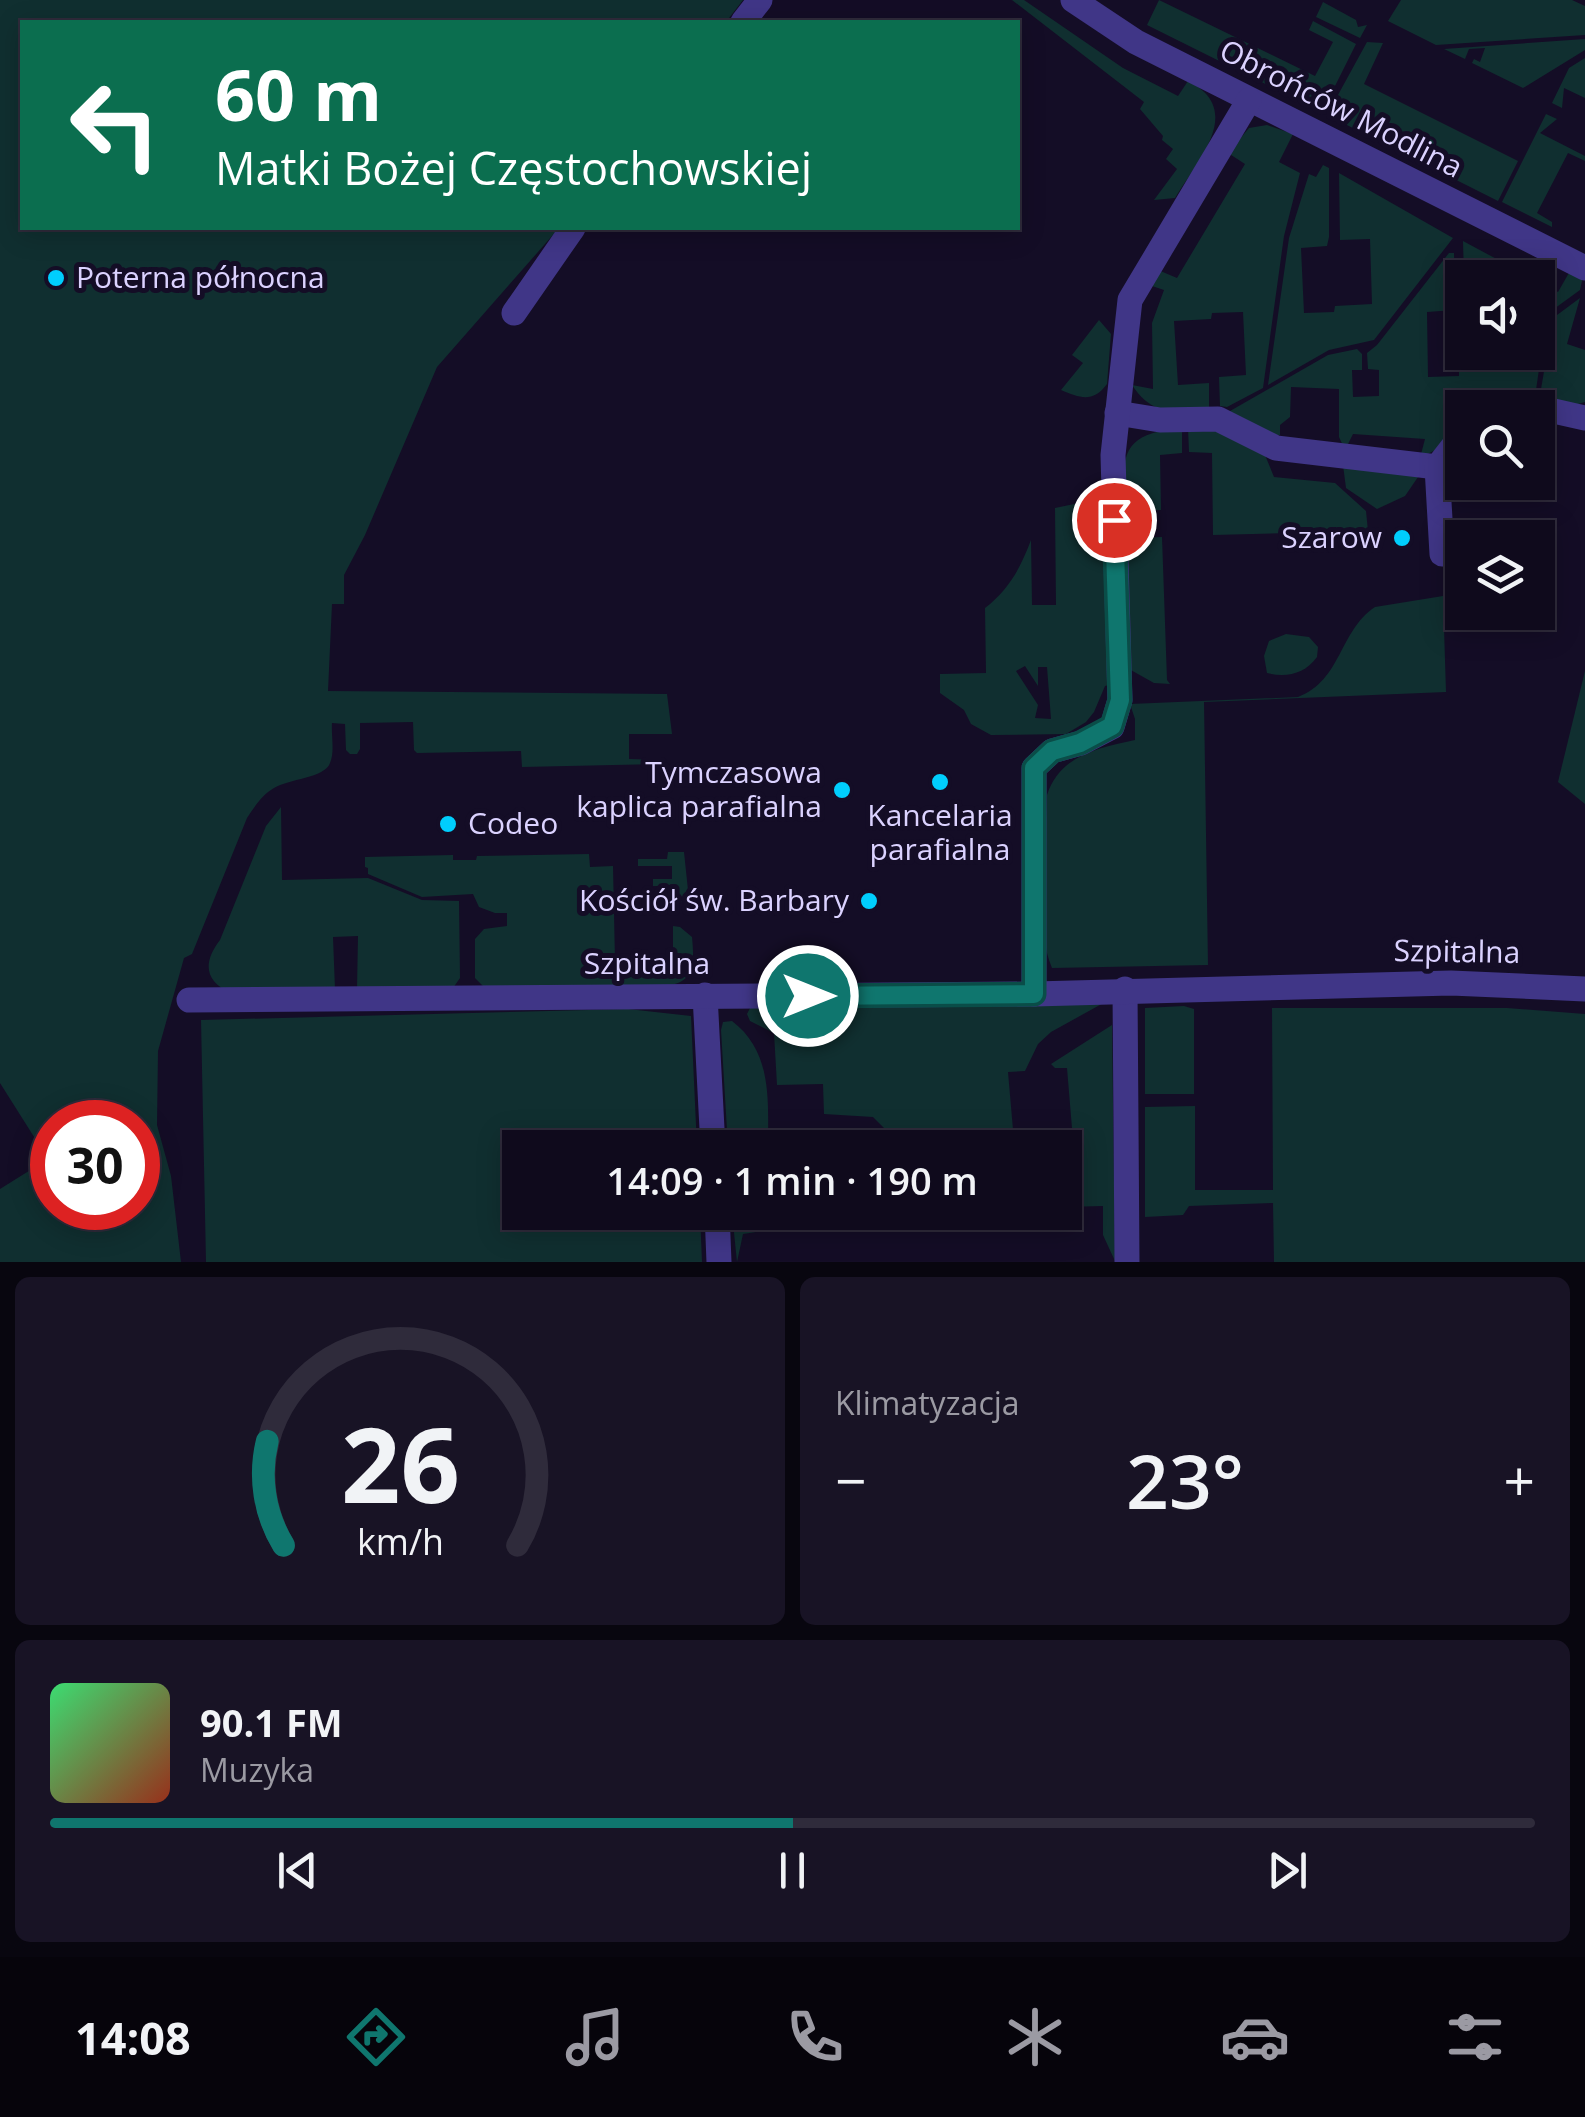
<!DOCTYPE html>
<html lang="pl">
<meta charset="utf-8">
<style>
:root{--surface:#0f0a1c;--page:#181325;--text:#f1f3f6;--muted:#9b9aa3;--line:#2f2b3b;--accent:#0f766e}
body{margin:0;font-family:"Open Sans",sans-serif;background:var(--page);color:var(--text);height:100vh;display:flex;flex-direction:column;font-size:38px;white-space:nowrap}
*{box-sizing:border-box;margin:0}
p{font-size:32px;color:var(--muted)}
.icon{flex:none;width:55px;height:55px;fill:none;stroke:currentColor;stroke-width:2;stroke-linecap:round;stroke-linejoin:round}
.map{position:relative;height:1262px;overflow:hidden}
.drawer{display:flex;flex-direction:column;gap:15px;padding:15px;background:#08060f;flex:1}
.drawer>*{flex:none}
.banner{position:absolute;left:20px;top:20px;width:1000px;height:210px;border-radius:0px;box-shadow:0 5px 25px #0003,0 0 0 2px var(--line);background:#0b6e4f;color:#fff;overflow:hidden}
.buttons{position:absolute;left:1445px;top:260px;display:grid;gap:20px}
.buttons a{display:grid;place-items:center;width:110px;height:110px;border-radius:0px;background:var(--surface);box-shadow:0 5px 25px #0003,0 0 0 2px var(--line);font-size:50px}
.speed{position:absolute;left:30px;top:1100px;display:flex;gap:20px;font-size:50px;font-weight:700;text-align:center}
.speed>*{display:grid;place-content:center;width:130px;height:130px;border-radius:50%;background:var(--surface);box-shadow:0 5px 25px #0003,0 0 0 2px var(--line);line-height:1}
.speed .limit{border:15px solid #d22;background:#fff;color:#111}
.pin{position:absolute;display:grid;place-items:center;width:85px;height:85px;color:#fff;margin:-42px;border:5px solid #fff;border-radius:50%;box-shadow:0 2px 10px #0007}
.me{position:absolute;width:110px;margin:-55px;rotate:90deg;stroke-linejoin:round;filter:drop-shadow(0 0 8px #0008)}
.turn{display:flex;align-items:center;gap:35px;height:210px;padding:0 30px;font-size:45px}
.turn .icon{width:130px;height:130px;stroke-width:2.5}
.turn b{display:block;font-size:70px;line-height:85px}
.big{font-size:75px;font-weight:600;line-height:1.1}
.drawer .card{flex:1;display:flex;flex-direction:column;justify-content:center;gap:15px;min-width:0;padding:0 35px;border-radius:15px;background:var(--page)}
.drawer .dial{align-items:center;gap:0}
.dial svg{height:260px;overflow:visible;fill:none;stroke:var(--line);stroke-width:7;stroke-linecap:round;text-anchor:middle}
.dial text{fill:var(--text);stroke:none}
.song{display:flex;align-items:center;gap:30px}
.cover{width:120px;height:120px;border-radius:15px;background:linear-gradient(135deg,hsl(140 70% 55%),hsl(10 70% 35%))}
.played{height:10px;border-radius:5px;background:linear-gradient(90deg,var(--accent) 50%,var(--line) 50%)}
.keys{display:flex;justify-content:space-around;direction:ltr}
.heat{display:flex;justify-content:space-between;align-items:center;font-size:55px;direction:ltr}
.drawer .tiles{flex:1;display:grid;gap:15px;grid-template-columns:1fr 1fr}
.card:last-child{grid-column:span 2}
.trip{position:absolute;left:502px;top:1130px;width:580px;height:100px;border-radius:0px;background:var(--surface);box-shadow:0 5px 25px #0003,0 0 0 2px var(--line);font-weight:600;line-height:100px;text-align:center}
.tab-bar{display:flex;height:160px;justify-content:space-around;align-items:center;background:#06040b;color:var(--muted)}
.tab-bar .icon{width:70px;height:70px}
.tab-bar .selected{color:var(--accent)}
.tab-bar b{font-size:45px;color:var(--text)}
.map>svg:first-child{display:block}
.green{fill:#102f30;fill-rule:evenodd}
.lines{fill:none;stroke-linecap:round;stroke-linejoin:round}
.street{stroke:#403687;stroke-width:25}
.route-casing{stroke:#0a4d48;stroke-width:25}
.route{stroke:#0f766e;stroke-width:18}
.poi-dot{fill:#00cefd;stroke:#140d26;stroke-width:4}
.labels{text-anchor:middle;stroke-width:10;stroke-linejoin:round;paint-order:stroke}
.street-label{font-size:30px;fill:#dbd2ff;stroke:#140d26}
.poi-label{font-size:30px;fill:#dbd2ff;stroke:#140d26;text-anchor:end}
</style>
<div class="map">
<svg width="1585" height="1262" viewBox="0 0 1585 1262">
<rect width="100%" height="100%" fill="#140d26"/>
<!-- green -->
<g class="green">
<path d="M0,0H743L726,22H22V228H559L437,367L365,535L344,575V604H332L328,691L667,694L672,734H629V759L660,760V764L522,767L521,751L417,753L414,750L413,722L360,723V749L357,754H350L346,750L345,724L332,723C331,735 335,752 330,763C325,778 288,779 274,788C262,795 255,806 247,818L192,954L184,958L158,1051L157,1125L171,1176L181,1262H0V1189L48,1159L0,1083ZM52,1122H138V1208H52Z"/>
<path d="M1012,0H1024L1123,68L1178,96L1188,81C1246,110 1197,161 1175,198L1154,200L1177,169L1166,159L1173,149L1162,140L1163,136L1140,109L1144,102Z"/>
<polygon points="1159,0 1315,76 1333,42 1309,30 1313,21 1356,44 1322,112 1147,25"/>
<polygon points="1401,0 1572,0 1585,6 1585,35 1436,45 1388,21"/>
<polygon points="1323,2 1356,20 1358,27 1367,25 1360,38 1316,17"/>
<polygon points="1585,39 1585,50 1523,88 1472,63 1474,59 1480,62 1485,48 1469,49 1465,59 1444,49"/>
<polygon points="1367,42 1383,43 1364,84 1518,161 1498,201 1327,115"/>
<polygon points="1585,58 1585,98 1564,88 1562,108 1552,103 1569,68"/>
<polygon points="1546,114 1557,119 1540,133 1585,156 1585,161 1568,153 1537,213 1552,222 1552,227 1502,202"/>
<path d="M1267,125L1293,134L1279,162L1300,173L1284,236L1263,388L1227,407L1220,406L1219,377L1246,375L1243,312L1212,313L1211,319L1174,321L1178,385L1209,383V412C1174,411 1153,417 1132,385L1153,389L1152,323L1164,290L1149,285L1158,270L1177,278L1245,164L1228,153L1249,128Z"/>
<polygon points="1323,165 1329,168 1329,237 1327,246 1301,248 1304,313 1334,312 1335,306 1372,304 1370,239 1340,240 1339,173 1453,238 1374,340 1329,350 1268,385 1289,238 1309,174 1316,177"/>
<polygon points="1463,241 1530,277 1464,277"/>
<polygon points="1449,253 1454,253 1455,310 1427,312 1428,377 1459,376 1459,369 1495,369 1496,353 1538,352 1538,281 1558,292 1570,271 1583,276 1580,290 1547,314 1535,397 1496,396 1462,408 1443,446 1420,458 1425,439 1353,434 1345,450 1339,437 1339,389 1291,387 1290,417 1280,425 1280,435 1271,436 1223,415 1328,355 1357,349 1362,354 1362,370 1352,370 1353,397 1379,396 1379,370 1368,369 1367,353 1377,345"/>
<polygon points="1580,298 1567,344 1585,350 1585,402 1568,407 1539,401 1553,318"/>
<path d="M1099,320L1111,334L1107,384C1093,403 1080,398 1061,390L1083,363L1072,355Z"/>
<polygon points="1207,427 1265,455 1274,477 1335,483 1366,511 1368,531 1213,535 1212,453 1189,452 1188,428"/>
<path d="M1182,428V453L1160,455L1161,510L1134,511L1124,503C1121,451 1125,433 1182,428Z"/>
<polygon points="1343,465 1418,477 1405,496 1377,509 1346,488"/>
<path d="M1103,498L1109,685L1105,686L1094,712L1086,722L1066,734L991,735L971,724L964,710L940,693V674L986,673L985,608C1009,589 1020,569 1031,540L1032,605H1056L1055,508ZM1025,666L1038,686V667H1047L1051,719L1035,718L1038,705L1016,671Z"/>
<polygon points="1162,537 1167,680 1170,684 1154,683 1129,669 1126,545 1135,538"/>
<path d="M1443,596L1446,692L1204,702L1208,965L1052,968C1033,924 1046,845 1047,795C1060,755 1098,748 1135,740V719L1130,704L1298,697C1342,680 1339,631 1375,607Z"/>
<path d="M1286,634L1309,637L1318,647L1317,657C1305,674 1286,678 1267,673L1264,656L1269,641Z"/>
<polygon points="1585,671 1585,804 1558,782"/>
<path d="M281,807L282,880L368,878L422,900L459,901L460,978L453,988L357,989L358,936L333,937L335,989L231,993C204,981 203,962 220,940L266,826Z"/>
<polygon points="668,852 684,852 688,890 682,902 662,906 654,901 653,896 672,895 672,886 653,886 653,879 672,879 672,866 638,866 638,859 667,859"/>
<path d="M589,854L590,867L613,866L615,961L673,960V926L680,927L692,937C694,959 696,982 669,985L487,990L475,978V939L484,929L507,926V913H495L479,907L473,894L422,897L368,874V868L365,867V857L453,855V860H476L477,856Z"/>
<polygon points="1107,1001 1051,1032 1038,1044 1025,1071 1008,1072 1014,1141 899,1143 873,1117 824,1114 823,1084 777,1085 774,1033 750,1021 747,1014 750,1008"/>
<polygon points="1184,1006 1194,1009 1194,1094 1145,1094 1145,1008"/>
<polygon points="1272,1008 1507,1008 1585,1014 1585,1262 1274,1262 1273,1203 1189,1206 1183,1215 1145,1217 1145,1107 1195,1106 1195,1190 1273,1190"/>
<polygon points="628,1009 691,1016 697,1147 520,1148 520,1212 700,1213 702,1262 206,1262 201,1020"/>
<path d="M732,1021C773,1052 768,1102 768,1147H728L721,1030L723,1022Z"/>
<polygon points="1112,1025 1115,1261 1103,1235 1103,1206 1065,1207 1065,1201 1078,1200 1067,1068 1055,1068 1051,1064"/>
<polygon points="732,1213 732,1212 874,1213 743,1234 737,1262"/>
</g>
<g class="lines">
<!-- street -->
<g class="street">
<polyline points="1073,0 1136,42 1585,268"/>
<polyline points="743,22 760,0"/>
<polyline points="514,313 573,228"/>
<polyline points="1520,408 1536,407 1585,418"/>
<polyline points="1117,413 1160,420 1218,419 1276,448 1437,467 1462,435"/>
<polyline points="1437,467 1442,554"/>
<polyline points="1125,989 1127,1262"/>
<polyline points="1034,994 1034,768 1052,751 1081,743 1112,727 1120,700 1113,455 1130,300 1249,100"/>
<polyline points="705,995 713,1148"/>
<polyline points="189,1000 1034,994 1451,983 1585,989"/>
<polyline points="717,1212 719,1262"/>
</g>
</g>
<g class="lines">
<defs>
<polyline id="route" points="808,996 1034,994 1034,768 1052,751 1080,743 1112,726 1120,700 1114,520"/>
</defs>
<!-- route casing -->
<use href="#route" class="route-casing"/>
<!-- route -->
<use href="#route" class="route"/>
</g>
<!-- markers -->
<g class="poi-dot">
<circle cx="56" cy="278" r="10"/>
<circle cx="1402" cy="538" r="10"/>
<circle cx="940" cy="782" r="10"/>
<circle cx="842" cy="790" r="10"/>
<circle cx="448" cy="824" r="10"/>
<circle cx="869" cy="901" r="10"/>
</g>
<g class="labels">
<!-- street labels -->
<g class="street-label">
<text transform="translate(1341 109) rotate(27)" y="10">Obrońców Modlina</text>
<text transform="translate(1457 952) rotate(1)" y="10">Szpitalna</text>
<text x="647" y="974">Szpitalna</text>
</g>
<!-- poi labels -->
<g class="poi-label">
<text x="76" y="288" text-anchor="start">Poterna północna</text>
<text x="1382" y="548">Szarow</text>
<text x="822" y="783">Tymczasowa<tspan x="822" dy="34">kaplica parafialna</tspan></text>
<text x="940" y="826" text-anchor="middle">Kancelaria<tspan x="940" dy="34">parafialna</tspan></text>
<text x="468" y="834" text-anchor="start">Codeo</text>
<text x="849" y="911">Kościół św. Barbary</text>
</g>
</g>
</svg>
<div class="buttons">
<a><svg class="icon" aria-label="sound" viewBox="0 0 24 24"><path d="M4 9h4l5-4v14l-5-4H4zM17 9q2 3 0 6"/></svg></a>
<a><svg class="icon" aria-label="search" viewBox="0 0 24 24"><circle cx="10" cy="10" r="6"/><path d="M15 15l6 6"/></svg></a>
<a><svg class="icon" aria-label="layers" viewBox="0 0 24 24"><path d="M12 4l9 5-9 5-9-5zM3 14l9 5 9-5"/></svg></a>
</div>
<div class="speed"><div class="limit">30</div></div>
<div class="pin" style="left:1114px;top:520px;background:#d93025"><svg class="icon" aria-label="arrive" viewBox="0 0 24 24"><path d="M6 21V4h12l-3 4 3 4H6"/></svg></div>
<svg class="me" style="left:808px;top:996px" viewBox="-20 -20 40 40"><circle r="17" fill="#0f766e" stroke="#fff" stroke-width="3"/><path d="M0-11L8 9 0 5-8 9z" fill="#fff"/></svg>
<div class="trip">14:09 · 1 min · 190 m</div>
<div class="banner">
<div class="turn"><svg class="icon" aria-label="left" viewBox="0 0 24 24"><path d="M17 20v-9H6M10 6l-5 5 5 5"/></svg><div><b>60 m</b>Matki Bożej Częstochowskiej</div></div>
</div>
</div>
<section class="drawer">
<div class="tiles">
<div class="card dial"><svg viewBox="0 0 100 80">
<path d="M14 69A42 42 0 1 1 86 69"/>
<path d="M14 69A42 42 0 0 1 9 37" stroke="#0f766e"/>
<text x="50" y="56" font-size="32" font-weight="700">26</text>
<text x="50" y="72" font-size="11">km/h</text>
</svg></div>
<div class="card"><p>Klimatyzacja</p>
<div class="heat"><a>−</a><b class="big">23°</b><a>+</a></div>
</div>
<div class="card">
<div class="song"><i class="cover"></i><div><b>90.1 FM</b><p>Muzyka</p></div></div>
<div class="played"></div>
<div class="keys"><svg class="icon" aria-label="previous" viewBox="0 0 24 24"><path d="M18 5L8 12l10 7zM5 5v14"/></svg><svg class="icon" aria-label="pause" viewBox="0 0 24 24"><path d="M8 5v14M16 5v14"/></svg><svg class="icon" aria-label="next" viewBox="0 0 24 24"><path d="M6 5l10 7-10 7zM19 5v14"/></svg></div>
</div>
</div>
</section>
<nav class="tab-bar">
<b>14:08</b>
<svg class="icon selected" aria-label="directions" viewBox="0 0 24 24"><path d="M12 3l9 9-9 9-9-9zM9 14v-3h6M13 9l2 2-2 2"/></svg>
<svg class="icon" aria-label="music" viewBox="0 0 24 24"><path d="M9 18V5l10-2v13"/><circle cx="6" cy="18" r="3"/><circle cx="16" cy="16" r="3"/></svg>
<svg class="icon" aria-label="phone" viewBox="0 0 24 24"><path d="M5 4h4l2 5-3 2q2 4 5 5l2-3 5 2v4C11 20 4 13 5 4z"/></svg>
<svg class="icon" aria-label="climate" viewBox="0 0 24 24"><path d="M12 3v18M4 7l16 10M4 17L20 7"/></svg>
<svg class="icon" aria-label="car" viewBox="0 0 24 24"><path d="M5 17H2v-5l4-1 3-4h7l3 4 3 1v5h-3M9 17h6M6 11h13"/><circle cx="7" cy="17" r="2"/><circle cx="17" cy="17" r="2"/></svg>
<svg class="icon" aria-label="filters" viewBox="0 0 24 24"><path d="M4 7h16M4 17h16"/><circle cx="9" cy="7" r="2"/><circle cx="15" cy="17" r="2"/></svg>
</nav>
